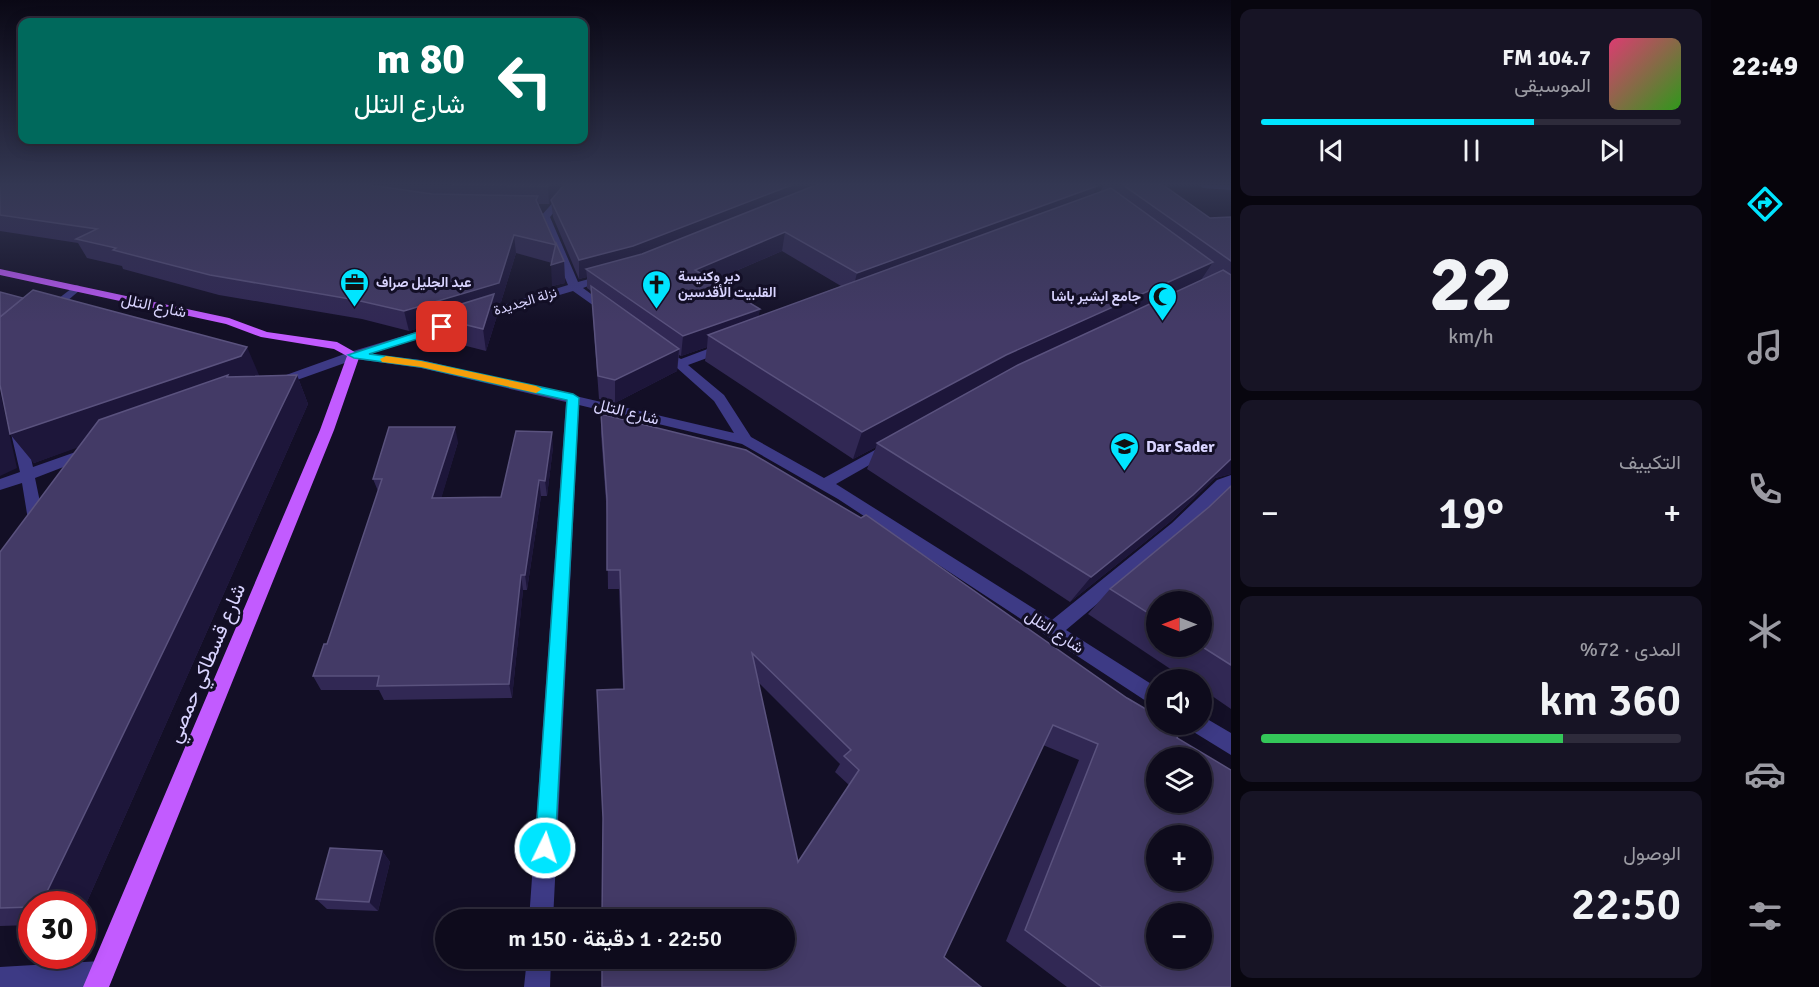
<!DOCTYPE html>
<html lang="ar">
<meta charset="utf-8">
<style>
:root{--surface:#0e0b1c;--page:#171425;--text:#f1f3f6;--muted:#9b9ba3;--line:#2e2b3b;--accent:#00e5ff}
body{margin:0;font-family:Signika,Vazirmatn,sans-serif;background:var(--page);color:var(--text);direction:rtl;height:100vh;display:flex;flex-direction:column;font-size:22px;white-space:nowrap}
*{box-sizing:border-box;margin:0}
p{font-size:20px;color:var(--muted)}
.icon{flex:none;width:33px;height:33px;fill:none;stroke:currentColor;stroke-width:2;stroke-linecap:round;stroke-linejoin:round}
.map{position:relative;flex:1;overflow:hidden;direction:ltr}
.drawer{display:flex;flex-direction:column;gap:9px;padding:9px;background:#08060f;width:480px}
.drawer>*{flex:none}
.hud{position:absolute;left:18px;top:18px;width:570px;height:126px;border-radius:12px;box-shadow:0 3px 15px #0003,0 0 0 2px var(--line);direction:rtl;background:#00695c;color:#fff;overflow:hidden}
.needle{width:39px;rotate:270deg}
.fabs{position:absolute;left:1146px;top:591px;display:grid;gap:12px}
.fabs a{display:grid;place-items:center;width:66px;height:66px;border-radius:50%;background:var(--surface);box-shadow:0 3px 15px #0003,0 0 0 2px var(--line);font-size:30px}
.speed{position:absolute;left:18px;top:891px;display:flex;gap:12px;font-size:30px;font-weight:700;text-align:center}
.speed>*{display:grid;place-content:center;width:78px;height:78px;border-radius:50%;background:var(--surface);box-shadow:0 3px 15px #0003,0 0 0 2px var(--line);line-height:1}
.speed .limit{border:9px solid #d22;background:#fff;color:#111}
.pin{position:absolute;display:grid;place-items:center;width:51px;height:51px;color:#fff;margin:-26px;border-radius:12px;box-shadow:0 3px 9px #0006}
.me{position:absolute;width:66px;margin:-33px;rotate:4deg;stroke-linejoin:round;filter:drop-shadow(0 0 4px #0008)}
.turn{display:flex;align-items:center;gap:21px;height:126px;padding:0 24px;font-size:27px}
.turn .icon{width:78px;height:78px;stroke-width:2.5}
.turn b{display:block;font-size:42px;line-height:51px}
.big{font-size:45px;font-weight:600;line-height:1.1}
.drawer .widget{flex:1;display:flex;flex-direction:column;justify-content:center;gap:9px;min-width:0;padding:0 21px;border-radius:12px;background:var(--page)}
.drawer .dial{align-items:center;gap:0}
.dial b{font-size:78px;line-height:1}
.song{display:flex;align-items:center;gap:18px}
.cover{width:72px;height:72px;border-radius:9px;background:linear-gradient(135deg,hsl(340 70% 55%),hsl(110 70% 35%))}
.played{height:6px;border-radius:3px;background:linear-gradient(90deg,var(--accent) 65%,var(--line) 65%)}
.keys{display:flex;justify-content:space-around;direction:ltr}
.heat{display:flex;justify-content:space-between;align-items:center;font-size:33px;direction:ltr}
.charge{height:9px;border-radius:4px;background:linear-gradient(90deg,#34c759 72%,var(--line) 0)}
.trip{position:absolute;left:435px;top:909px;width:360px;height:60px;border-radius:30px;background:var(--surface);box-shadow:0 3px 15px #0003,0 0 0 2px var(--line);font-weight:600;line-height:60px;text-align:center;direction:rtl}
main{display:flex;flex:1;min-height:0}
.menu{display:flex;flex-direction:column;width:108px;justify-content:space-around;align-items:center;background:#06040b;color:var(--muted)}
.menu .icon{width:42px;height:42px}
.menu .current{color:var(--accent)}
.menu b{font-size:27px;color:var(--text)}
.map>svg:first-child{display:block}
.lines{fill:none;stroke-linecap:round;stroke-linejoin:round}
.minor{fill:#3d3a85;fill-rule:evenodd}
.major{fill:#c25bff;fill-rule:evenodd}
.wall{fill:#312854;fill-rule:evenodd}
.shaded-wall{fill:#1d163a}
.building{fill:#433a66;stroke:#5a527e;stroke-width:1.5;fill-rule:evenodd}
.route{fill:#00e5ff;stroke:#0095a6;stroke-width:1.5}
.slow{fill:#f59e0b}
.labels{text-anchor:middle;stroke-width:6;stroke-linejoin:round;paint-order:stroke}
.far-poi-label{font-size:14px;font-weight:bold;fill:#d9d4ff;stroke:#130f26;text-anchor:start}
.far-street-label{font-size:14px;fill:#d9d4ff;stroke:#130f26}
.street-label{font-size:16px;fill:#d9d4ff;stroke:#130f26}
.poi-label{font-size:16px;font-weight:bold;fill:#d9d4ff;stroke:#130f26;text-anchor:start}
.near-street-label{font-size:20px;fill:#d9d4ff;stroke:#130f26}
</style>
<main>
<nav class="menu">
<b>22:49</b>
<svg class="icon current" aria-label="directions" viewBox="0 0 24 24"><path d="M12 3l9 9-9 9-9-9zM9 14v-3h6M13 9l2 2-2 2"/></svg>
<svg class="icon" aria-label="music" viewBox="0 0 24 24"><path d="M9 18V5l10-2v13"/><circle cx="6" cy="18" r="3"/><circle cx="16" cy="16" r="3"/></svg>
<svg class="icon" aria-label="phone" viewBox="0 0 24 24"><path d="M5 4h4l2 5-3 2q2 4 5 5l2-3 5 2v4C11 20 4 13 5 4z"/></svg>
<svg class="icon" aria-label="climate" viewBox="0 0 24 24"><path d="M12 3v18M4 7l16 10M4 17L20 7"/></svg>
<svg class="icon" aria-label="car" viewBox="0 0 24 24"><path d="M5 17H2v-5l4-1 3-4h7l3 4 3 1v5h-3M9 17h6M6 11h13"/><circle cx="7" cy="17" r="2"/><circle cx="17" cy="17" r="2"/></svg>
<svg class="icon" aria-label="filters" viewBox="0 0 24 24"><path d="M4 7h16M4 17h16"/><circle cx="9" cy="7" r="2"/><circle cx="15" cy="17" r="2"/></svg>
</nav>
<section class="drawer">
<div class="widget">
<div class="song"><i class="cover"></i><div><b>104.7 FM</b><p>الموسيقى</p></div></div>
<div class="played"></div>
<div class="keys"><svg class="icon" aria-label="previous" viewBox="0 0 24 24"><path d="M18 5L8 12l10 7zM5 5v14"/></svg><svg class="icon" aria-label="pause" viewBox="0 0 24 24"><path d="M8 5v14M16 5v14"/></svg><svg class="icon" aria-label="next" viewBox="0 0 24 24"><path d="M6 5l10 7-10 7zM19 5v14"/></svg></div>
</div>
<div class="widget dial"><b>22</b><p>km/h</p></div>
<div class="widget"><p>التكييف</p>
<div class="heat"><a>−</a><b class="big">19°</b><a>+</a></div>
</div>
<div class="widget"><p>المدى · 72%</p><b class="big">360 km</b><div class="charge"></div></div>
<div class="widget"><p>الوصول</p><b class="big">22:50</b></div>
</section>
<div class="map">
<svg width="1231" height="987" viewBox="0 0 1231 987">
<rect width="100%" height="100%" fill="#130f26"/>
<g class="lines">
<!-- minor -->
<g class="minor">
<polygon points="566,185 574,185 573,190 550,217 578,282 607,274 612,277 583,288 614,311 608,314 604,313 573,291 482,318 474,318 474,314 568,285 540,217 565,189"/>
<polygon points="1199,185 1231,185 1231,190 1203,188"/>
<polygon points="76,285 80,286 80,290 53,313 45,313 45,309"/>
<polygon points="449,322 453,323 453,327 370,354 421,360 734,433 714,401 667,359 673,355 681,359 721,344 729,344 729,350 688,365 724,395 751,437 824,478 884,445 894,445 896,448 894,451 836,484 1052,620 1172,523 1217,480 1231,475 1231,486 1184,531 1066,630 1156,687 1156,706 1149,703 838,499 742,444 579,405 553,920 529,920 566,402 421,368 356,359 283,385 279,386 273,382 275,379 350,352"/>
<polygon points="17,425 24,429 33,467 87,448 94,453 92,456 35,478 45,526 43,530 31,530 29,526 22,483 0,490 0,479 20,472 10,429"/>
<polygon points="1202,716 1231,733 1231,755 1192,731 1189,724 1202,724"/>
<polygon points="527,958 551,958 550,987 524,987"/>
<polygon points="101,961 110,965 114,974 110,983 101,987 0,987 0,967"/>
</g>
<!-- major -->
<polygon class="major" points="0,269 229,318 267,332 337,342 360,355 334,430 109,987 83,987 320,430 347,356 334,349 261,337 226,324 0,275"/>
</g>
<!-- wall -->
<g class="wall">
<path d="M0,185H1094L1093,194L1100,192L1104,185H1163L1210,218L1231,217V474L1215,478L1171,521L1070,602L867,469L876,447L853,459L705,361L707,347L681,356L679,355L677,371L615,403L599,399L591,291L587,288V277L579,279L553,217L551,201L549,204H539V206L564,261L565,283L552,286V263L516,253L501,302L496,304L497,316L486,351L431,337L429,325L409,331L362,319L219,295L123,269L122,266L87,258L78,243L0,231ZM782,251L841,286L758,317L760,309L713,281Z"/>
<polygon points="259,375 259,376 297,375 308,404 82,913 82,904 32,904 32,925 0,926 0,552 80,446 34,463 10,434"/>
<path d="M601,414L1177,738L1231,987H1067L1006,941L1079,760L1043,745L602,987L623,689L619,589H608L607,515L601,434ZM758,682L840,764L835,772L849,785L798,862Z"/>
<polygon points="458,442 441,498 501,497 553,447 547,496 541,496 527,590 523,590 512,698 384,700 379,690 321,690 313,676 327,644 378,491 373,479"/>
<path d="M1231,486V709L1202,689V680H1187L1088,614L1110,589L1209,507ZM1156,602L1202,646H1156Z"/>
<polygon points="382,851 390,862 378,911 327,909 316,899"/>
</g>
<!-- shaded-wall -->
<g class="shaded-wall">
<polygon points="549,185 565,185 549,204 548,186"/>
<polygon points="792,185 833,185 632,265 586,269 587,277 579,279 579,260"/>
<polygon points="1097,186 1089,204 852,293 857,273"/>
<polygon points="785,232 782,251 693,289 695,270"/>
<polygon points="514,235 516,253 501,302 496,304 497,316 486,351 483,329 426,315 429,325 409,331 404,311"/>
<polygon points="564,261 565,283 552,286 551,265"/>
<polygon points="1213,262 1197,286 877,443 876,447 853,459 862,432 1006,355"/>
<polygon points="760,309 756,328 708,335 707,347 681,356 683,336"/>
<polygon points="247,347 259,375 254,385 34,463 10,434"/>
<polygon points="679,349 677,371 615,403 615,380"/>
<polygon points="297,375 308,404 82,913 82,904 41,904"/>
<polygon points="0,392 17,468 0,476"/>
<polygon points="455,427 458,442 437,513 432,498"/>
<polygon points="552,432 553,447 547,496 545,481"/>
<polygon points="1231,459 1231,474 1215,478 1171,521 1070,602 1091,577"/>
<polygon points="539,480 541,496 527,590 525,575"/>
<polygon points="521,575 523,590 512,698 509,684"/>
<polygon points="382,851 390,862 378,911 369,902"/>
</g>
<!-- building -->
<g class="building">
<polygon points="0,185 370,185 432,194 538,196 536,200 556,245 514,235 499,283 404,311 356,300 210,275 113,250 116,248 76,239 97,229 0,215"/>
<polygon points="452,185 549,185 548,186"/>
<polygon points="564,185 792,185 633,246 579,260 551,200"/>
<polygon points="816,185 1094,185 1097,186 857,273 785,232 695,270 760,309 683,336 586,269 642,254"/>
<polygon points="1123,185 1163,185 1210,218 1231,217 1231,261"/>
<polygon points="1111,188 1213,262 1006,355 862,432 708,335"/>
<polygon points="556,243 564,261 551,265"/>
<polygon points="1223,270 1231,275 1231,459 1193,495 1091,577 877,443 1018,365"/>
<polygon points="591,286 679,349 615,380 598,376"/>
<polygon points="33,290 247,347 241,356 10,434 0,385 0,317"/>
<polygon points="0,292 23,298 0,317"/>
<polygon points="494,294 483,329 426,315"/>
<polygon points="228,375 227,377 297,375 41,904 32,904 32,907 0,908 0,552 99,420"/>
<path d="M601,414L746,450L861,518L866,515L1127,698L1156,715V724H1173L1181,729L1177,738L1231,770V987H1102L1025,930L1098,744L1053,725L944,957L981,987H602V958H784V920H602L603,818L597,690L624,689L620,570H607V499ZM752,653L851,750L844,756L859,770L798,862ZM1156,758H1202V802H1156ZM1156,836H1202V880H1156ZM1156,914H1202V958H1156Z"/>
<polygon points="389,427 455,427 432,498 501,497 516,431 552,432 545,481 539,480 525,575 521,575 509,684 377,686 379,676 313,676 324,644 327,644 382,479 373,479"/>
<polygon points="1231,486 1231,665 1201,646 1202,602 1156,602 1156,618 1110,589 1209,507"/>
<polygon points="330,848 382,851 369,902 316,899"/>
</g>
<!-- sky -->
<linearGradient id="sky" x2="0" y2="1"><stop stop-color="#0a0815"/><stop offset="0.57" stop-color="#333752"/><stop offset="1" stop-color="#333752" stop-opacity="0"/></linearGradient>
<rect width="1231" height="323" fill="url(#sky)"/>
<!-- route -->
<polygon class="route" points="442,324 447,327 446,330 369,354 421,361 573,394 579,398 555,848 552,856 545,859 538,856 535,848 567,400 421,367 354,358 348,355"/>
<!-- slow -->
<polygon class="slow" points="386,356 421,361 536,386 542,389 536,393 421,367 382,362 380,359"/>
<!-- icons -->
<defs>
<symbol id="office-pin" viewBox="-11 -11 22 30"><path d="M0 17L-7.5 6A9.5 9.5 0 1 1 7.5 6Z" fill="#00e5ff" stroke="#130f26"/><path d="M-6-3h4V-5.5h4V-3h4V5H-6ZM-1-4.5V-3h2v-1.5ZM-6 0V1H6V0Z" fill="#111"/></symbol>
<symbol id="church-pin" viewBox="-11 -11 22 30"><path d="M0 17L-7.5 6A9.5 9.5 0 1 1 7.5 6Z" fill="#00e5ff" stroke="#130f26"/><path d="M-1.2-6h2.4v3.5h3.3v2.4h-3.3V6h-2.4V-.1h-3.3v-2.4h3.3Z" fill="#111"/></symbol>
<symbol id="mosque-pin" viewBox="-11 -11 22 30"><path d="M0 17L-7.5 6A9.5 9.5 0 1 1 7.5 6Z" fill="#00e5ff" stroke="#130f26"/><path d="M3.5-4.9A6 6 0 1 0 3.5 4.9A5 5 0 1 1 3.5-4.9Z" fill="#111"/></symbol>
<symbol id="school-pin" viewBox="-11 -11 22 30"><path d="M0 17L-7.5 6A9.5 9.5 0 1 1 7.5 6Z" fill="#00e5ff" stroke="#130f26"/><path d="M0-5L7-2L0 1L-7-2ZM-4 1L0 2.5L4 1V4Q0 6-4 4Z" fill="#111"/></symbol>
</defs>
<g fill-rule="evenodd">
<use href="#office-pin" x="338" y="266" width="33" height="45"/>
<use href="#church-pin" x="640" y="268" width="33" height="45"/>
<use href="#mosque-pin" x="1146" y="280" width="33" height="45"/>
<use href="#school-pin" x="1108" y="430" width="33" height="45"/>
</g>
<g class="labels">
<!-- far-poi labels -->
<g class="far-poi-label">
<text x="678" y="281">دير وكنيسة<tspan x="678" dy="16">القلبيت الأقدسين</tspan></text>
<text x="376" y="287">عبد الجليل صراف</text>
<text x="1141" y="301" text-anchor="end">جامع ابشير باشا</text>
</g>
<!-- far-street labels -->
<g class="far-street-label">
<text transform="translate(525 301) rotate(-17)" y="5">نزلة الجديدة</text>
</g>
<!-- street labels -->
<g class="street-label">
<text transform="translate(154 305) rotate(12)" y="6">شارع التلل</text>
<text transform="translate(627 411) rotate(14)" y="6">شارع التلل</text>
<text transform="translate(1055 631) rotate(33)" y="6">شارع التلل</text>
</g>
<!-- poi labels -->
<g class="poi-label">
<text x="1146" y="452">Dar Sader</text>
</g>
<!-- near-street labels -->
<g class="near-street-label">
<text transform="translate(206 663) rotate(-67)" y="7">شارع قسطاكي حمصي</text>
</g>
</g>
</svg>
<div class="fabs">
<a><svg class="needle" viewBox="-14 -14 28 28"><path d="M0-13l5 13h-10z" fill="#e53935"/><path d="M0 13l5-13h-10z" fill="#9b9ba3"/></svg></a>
<a><svg class="icon" aria-label="sound" viewBox="0 0 24 24"><path d="M4 9h4l5-4v14l-5-4H4zM17 9q2 3 0 6"/></svg></a>
<a><svg class="icon" aria-label="layers" viewBox="0 0 24 24"><path d="M12 4l9 5-9 5-9-5zM3 14l9 5 9-5"/></svg></a>
<a>+</a>
<a>−</a>
</div>
<div class="speed"><div class="limit">30</div></div>
<div class="pin" style="left:442px;top:327px;background:#d93025"><svg class="icon" aria-label="arrive" viewBox="0 0 24 24"><path d="M6 21V4h12l-3 4 3 4H6"/></svg></div>
<svg class="me" style="left:545px;top:848px" viewBox="-20 -20 40 40"><circle r="17" fill="#00e5ff" stroke="#fff" stroke-width="3"/><path d="M0-11L8 9 0 5-8 9z" fill="#fff"/></svg>
<div class="trip">22:50 · 1 دقيقة · 150 m</div>
<div class="hud">
<div class="turn"><svg class="icon" aria-label="left" viewBox="0 0 24 24"><path d="M17 20v-9H6M10 6l-5 5 5 5"/></svg><div><b>80 m</b>شارع التلل</div></div>
</div>
</div>
</main>
